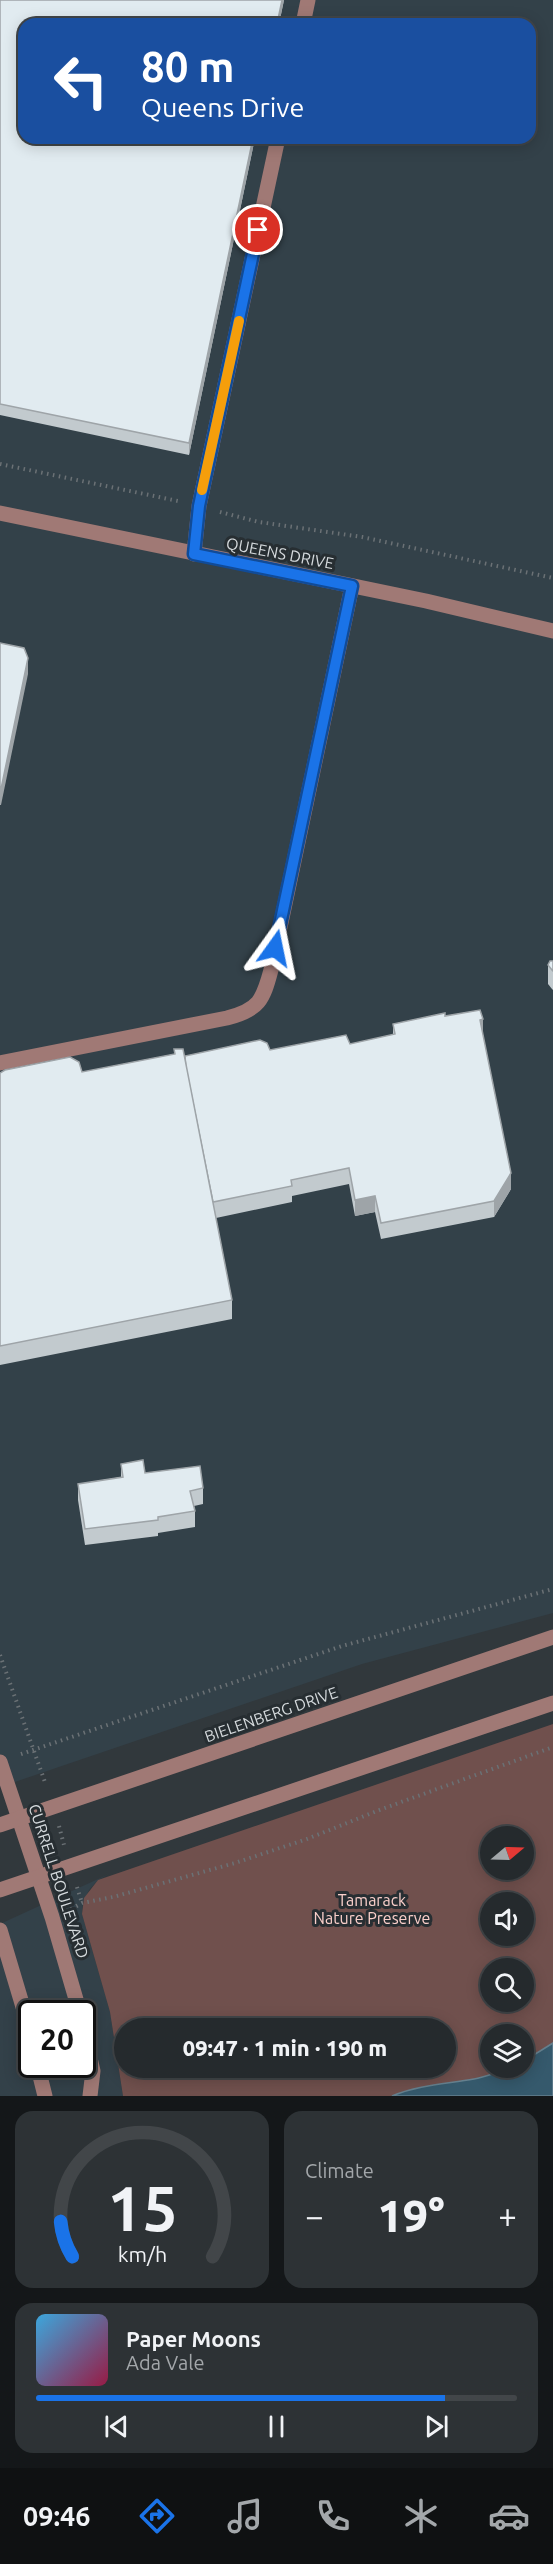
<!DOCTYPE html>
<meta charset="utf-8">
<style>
:root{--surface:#252a2d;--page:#2d3235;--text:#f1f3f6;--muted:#a3a7aa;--line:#424649;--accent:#1a73e8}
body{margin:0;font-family:Ubuntu,sans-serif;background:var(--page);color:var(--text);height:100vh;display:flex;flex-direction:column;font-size:22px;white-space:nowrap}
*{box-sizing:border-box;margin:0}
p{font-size:20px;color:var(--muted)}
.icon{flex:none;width:33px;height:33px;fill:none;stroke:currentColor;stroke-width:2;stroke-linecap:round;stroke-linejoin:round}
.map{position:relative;height:2096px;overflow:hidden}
.panel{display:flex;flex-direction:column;gap:15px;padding:15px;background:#141719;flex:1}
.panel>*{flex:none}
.hud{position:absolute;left:18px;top:18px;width:518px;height:126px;border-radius:18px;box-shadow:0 3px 15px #0003,0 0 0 2px var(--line);background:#1a4fa0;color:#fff;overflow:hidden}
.needle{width:39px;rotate:71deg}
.buttons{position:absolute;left:480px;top:1826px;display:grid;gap:12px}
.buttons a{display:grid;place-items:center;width:54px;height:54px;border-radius:50%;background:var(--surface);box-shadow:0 3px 15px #0003,0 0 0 2px var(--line);font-size:30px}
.speed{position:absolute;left:18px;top:2000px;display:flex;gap:12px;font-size:30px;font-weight:700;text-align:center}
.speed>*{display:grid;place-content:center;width:78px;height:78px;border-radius:50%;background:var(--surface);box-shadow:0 3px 15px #0003,0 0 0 2px var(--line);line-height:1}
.speed .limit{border:3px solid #111;border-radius:9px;background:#fff;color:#111}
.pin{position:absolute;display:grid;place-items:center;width:51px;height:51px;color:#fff;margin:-26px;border:3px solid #fff;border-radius:50%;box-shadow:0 2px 6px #0007}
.me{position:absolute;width:66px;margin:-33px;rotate:12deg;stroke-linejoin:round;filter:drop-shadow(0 0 4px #0008)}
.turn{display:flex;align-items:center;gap:21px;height:126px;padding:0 24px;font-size:27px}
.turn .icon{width:78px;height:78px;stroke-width:2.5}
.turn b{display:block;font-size:42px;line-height:51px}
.big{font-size:45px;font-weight:800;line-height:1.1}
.panel .tile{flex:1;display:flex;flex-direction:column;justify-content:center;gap:9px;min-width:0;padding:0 21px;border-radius:18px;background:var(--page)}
.panel .dial{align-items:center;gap:0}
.dial svg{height:156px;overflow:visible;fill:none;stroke:var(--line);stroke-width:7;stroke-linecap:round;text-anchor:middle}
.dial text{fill:var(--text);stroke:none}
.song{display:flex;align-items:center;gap:18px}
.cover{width:72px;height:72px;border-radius:9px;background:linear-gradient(135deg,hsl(200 70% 55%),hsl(340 70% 35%))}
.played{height:6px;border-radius:3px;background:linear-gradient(90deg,var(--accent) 85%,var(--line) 85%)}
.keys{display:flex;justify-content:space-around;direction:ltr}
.heat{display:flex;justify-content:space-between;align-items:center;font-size:33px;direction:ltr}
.panel .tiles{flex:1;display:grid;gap:15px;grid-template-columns:1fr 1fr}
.tile:last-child{grid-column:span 2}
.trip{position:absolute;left:114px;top:2018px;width:342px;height:60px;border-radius:30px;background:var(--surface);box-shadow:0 3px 15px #0003,0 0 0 2px var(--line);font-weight:800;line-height:60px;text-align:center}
.dock{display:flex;height:96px;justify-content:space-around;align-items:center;background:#0f1112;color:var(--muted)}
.dock .icon{width:42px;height:42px}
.dock .on{color:var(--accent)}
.dock b{font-size:27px;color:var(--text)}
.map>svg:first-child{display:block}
.built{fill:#334149;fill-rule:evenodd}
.green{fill:#70504d;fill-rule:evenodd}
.water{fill:#35596c;stroke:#65808e;stroke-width:1.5}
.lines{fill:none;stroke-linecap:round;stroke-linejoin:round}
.path{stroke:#6b7175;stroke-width:4;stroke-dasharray:1.5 4.5;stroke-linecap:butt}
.minor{stroke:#a07975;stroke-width:15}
.wall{fill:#c2cace}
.shaded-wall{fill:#9ea4a8}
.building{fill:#e1ebf0;stroke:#9ea4a8;stroke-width:1.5}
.route-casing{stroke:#114b97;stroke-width:15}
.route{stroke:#1a73e8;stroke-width:10}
.slow{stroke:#f59e0b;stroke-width:10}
.labels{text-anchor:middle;stroke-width:6;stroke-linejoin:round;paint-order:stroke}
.street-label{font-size:16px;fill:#d5dadd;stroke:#272e32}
.park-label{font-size:16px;fill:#facfca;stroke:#272e32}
</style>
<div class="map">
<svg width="553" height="2096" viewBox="0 0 553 2096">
<rect width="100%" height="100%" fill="#31383c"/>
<!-- built -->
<g class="built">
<path d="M0,0H553V1613L362,1664L0,1787ZM24,24H530V138H24Z"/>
<path d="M109,1874L98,1880L89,1890L83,1902L82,1914L110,2012L123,2096H0V1924ZM32,2013H82V2064H32Z"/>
</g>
<!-- green -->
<path class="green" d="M553,1724V2096H123L110,2012L82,1914L84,1898L98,1880ZM490,1836H524V1869H490ZM490,1902H524V1935H490ZM490,1968H524V2001H490ZM124,2028H446V2067H124ZM490,2034H524V2067H490Z"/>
<!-- water -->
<path class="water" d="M553,2043V2096H392C419,2085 446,2084 474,2079C491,2076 506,2067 524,2067V2061Z"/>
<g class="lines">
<!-- path -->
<g class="path">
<polyline points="0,464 178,501"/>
<polyline points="220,512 259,522 362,537 553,578"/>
<polyline points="0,1655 46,1785"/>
<polyline points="21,1754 342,1646 553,1589"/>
<polyline points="59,1826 64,1845"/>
<polyline points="77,1887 82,1903"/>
<polyline points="71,1909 82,1903 113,1897 235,1863 307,1839 382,1809 553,1747"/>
</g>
<!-- minor -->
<g class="minor">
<polyline points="303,24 308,0"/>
<polyline points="0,513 426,601 553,631"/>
<polyline points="194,554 199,506 278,138"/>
<path d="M0,1063L227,1018C259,1010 263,1000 271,970L352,586"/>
<polyline points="0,1762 52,1917 80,2013"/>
<polyline points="0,1825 553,1637"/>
<polyline points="0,1890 553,1703"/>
<polyline points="0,1930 32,2037"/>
<polyline points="82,2023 93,2071 90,2096"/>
<polyline points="37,2064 45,2096"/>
</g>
</g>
<!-- wall -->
<g class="wall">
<polygon points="0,0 284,0 279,24 24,138 255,138 189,455 0,415"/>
<polygon points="553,961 553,990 552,989 548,984 548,965"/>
<polygon points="445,1016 483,1035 511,1189 494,1217 381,1239 375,1212 355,1216 349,1184 292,1196 292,1202 216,1218 232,1300 232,1319 0,1365 0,1073 82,1072 174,1054 174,1049 185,1061 185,1056 350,1044 393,1035 393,1024"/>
<polygon points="121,1464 145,1473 203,1488 203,1504 194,1506 195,1511 195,1527 158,1533 158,1536 85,1545 78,1500 78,1484 121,1477"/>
</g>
<!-- shaded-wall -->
<g class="shaded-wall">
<polygon points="282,0 284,0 279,24 277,24"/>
<polygon points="253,138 255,138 189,455 189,443"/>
<polygon points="28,658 28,674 1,805 0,805 0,789"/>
<polygon points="483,1019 483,1035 480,1020"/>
<polygon points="511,1173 511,1189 494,1217 494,1201"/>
<polygon points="375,1196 375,1212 355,1216 355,1200"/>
</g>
<!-- building -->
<g class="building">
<polygon points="0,0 282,0 277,24 24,24 24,138 253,138 189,443 0,404"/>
<polygon points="0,643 24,648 28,658 1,789 0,789"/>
<polygon points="550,961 553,961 553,971 552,970 548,965"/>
<polygon points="480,1010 483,1019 480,1020 511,1173 494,1201 381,1223 375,1196 355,1200 349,1168 291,1180 292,1186 213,1202 186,1068 185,1056 260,1040 267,1043 270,1050 346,1035 350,1044 395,1034 393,1024 445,1013 445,1016"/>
<polygon points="174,1049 183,1049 232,1300 0,1346 0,1073 5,1070 70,1057 79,1062 82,1072 175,1054"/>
<polygon points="143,1460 145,1473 200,1466 203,1488 190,1491 195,1511 158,1517 158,1520 85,1529 78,1484 123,1477 121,1464"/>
</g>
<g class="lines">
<defs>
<polyline id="route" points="258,230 199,506 194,554 352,586 275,948"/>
</defs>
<!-- route casing -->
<use href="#route" class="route-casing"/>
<!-- route -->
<use href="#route" class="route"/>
<!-- slow -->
<polyline class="slow" points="202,490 239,321"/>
</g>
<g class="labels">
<!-- street labels -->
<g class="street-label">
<text transform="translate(280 553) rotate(11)" y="6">QUEENS DRIVE</text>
<text transform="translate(271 1714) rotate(-19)" y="6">BIELENBERG DRIVE</text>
<text transform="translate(59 1881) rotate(72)" y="6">CURRELL BOULEVARD</text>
</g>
<!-- park labels -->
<g class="park-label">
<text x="372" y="1906">Tamarack<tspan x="372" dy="18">Nature Preserve</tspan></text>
</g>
</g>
</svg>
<div class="buttons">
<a><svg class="needle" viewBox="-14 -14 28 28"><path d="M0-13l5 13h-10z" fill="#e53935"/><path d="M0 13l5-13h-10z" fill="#a3a7aa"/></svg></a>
<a><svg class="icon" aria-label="sound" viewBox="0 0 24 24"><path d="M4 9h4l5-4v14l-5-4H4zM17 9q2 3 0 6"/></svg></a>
<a><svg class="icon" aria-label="search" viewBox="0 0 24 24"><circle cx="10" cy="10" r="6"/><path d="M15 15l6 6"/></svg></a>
<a><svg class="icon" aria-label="layers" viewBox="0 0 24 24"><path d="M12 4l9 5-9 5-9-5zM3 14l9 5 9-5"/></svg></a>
</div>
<div class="speed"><div class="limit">20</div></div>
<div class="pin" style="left:258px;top:230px;background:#d93025"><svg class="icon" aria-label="arrive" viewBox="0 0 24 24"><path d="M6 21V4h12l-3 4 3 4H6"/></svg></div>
<svg class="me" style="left:275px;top:948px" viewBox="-20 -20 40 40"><path d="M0-17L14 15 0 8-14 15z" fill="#1a73e8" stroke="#fff" stroke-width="4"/></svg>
<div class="trip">09:47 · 1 min · 190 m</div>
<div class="hud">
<div class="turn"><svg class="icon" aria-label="left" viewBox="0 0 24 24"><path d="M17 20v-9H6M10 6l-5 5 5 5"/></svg><div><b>80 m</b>Queens Drive</div></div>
</div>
</div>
<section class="panel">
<div class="tiles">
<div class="tile dial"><svg viewBox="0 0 100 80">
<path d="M14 69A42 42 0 1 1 86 69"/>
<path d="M14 69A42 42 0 0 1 8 51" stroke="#1a73e8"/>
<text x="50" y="56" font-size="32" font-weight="700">15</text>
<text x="50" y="72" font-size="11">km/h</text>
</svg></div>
<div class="tile"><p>Climate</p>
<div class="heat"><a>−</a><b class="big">19°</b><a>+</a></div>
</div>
<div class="tile">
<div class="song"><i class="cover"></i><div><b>Paper Moons</b><p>Ada Vale</p></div></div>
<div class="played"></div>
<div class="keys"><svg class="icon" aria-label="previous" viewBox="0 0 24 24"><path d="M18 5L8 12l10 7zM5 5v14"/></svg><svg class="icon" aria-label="pause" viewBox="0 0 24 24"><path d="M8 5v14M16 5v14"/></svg><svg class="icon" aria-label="next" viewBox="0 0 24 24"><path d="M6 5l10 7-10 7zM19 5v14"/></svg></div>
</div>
</div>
</section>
<nav class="dock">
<b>09:46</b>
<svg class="icon on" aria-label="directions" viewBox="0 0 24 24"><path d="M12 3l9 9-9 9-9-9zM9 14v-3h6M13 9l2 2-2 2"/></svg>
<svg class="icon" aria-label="music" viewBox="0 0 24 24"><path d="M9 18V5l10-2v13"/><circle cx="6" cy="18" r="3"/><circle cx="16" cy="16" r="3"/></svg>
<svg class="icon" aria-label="phone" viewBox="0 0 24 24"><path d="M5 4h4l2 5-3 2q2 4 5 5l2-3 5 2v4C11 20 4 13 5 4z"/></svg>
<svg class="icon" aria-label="climate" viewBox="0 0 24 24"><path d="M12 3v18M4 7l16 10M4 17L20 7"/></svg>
<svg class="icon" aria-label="car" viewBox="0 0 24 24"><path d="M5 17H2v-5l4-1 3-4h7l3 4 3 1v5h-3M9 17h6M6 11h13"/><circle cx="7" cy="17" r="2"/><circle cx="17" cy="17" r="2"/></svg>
</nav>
